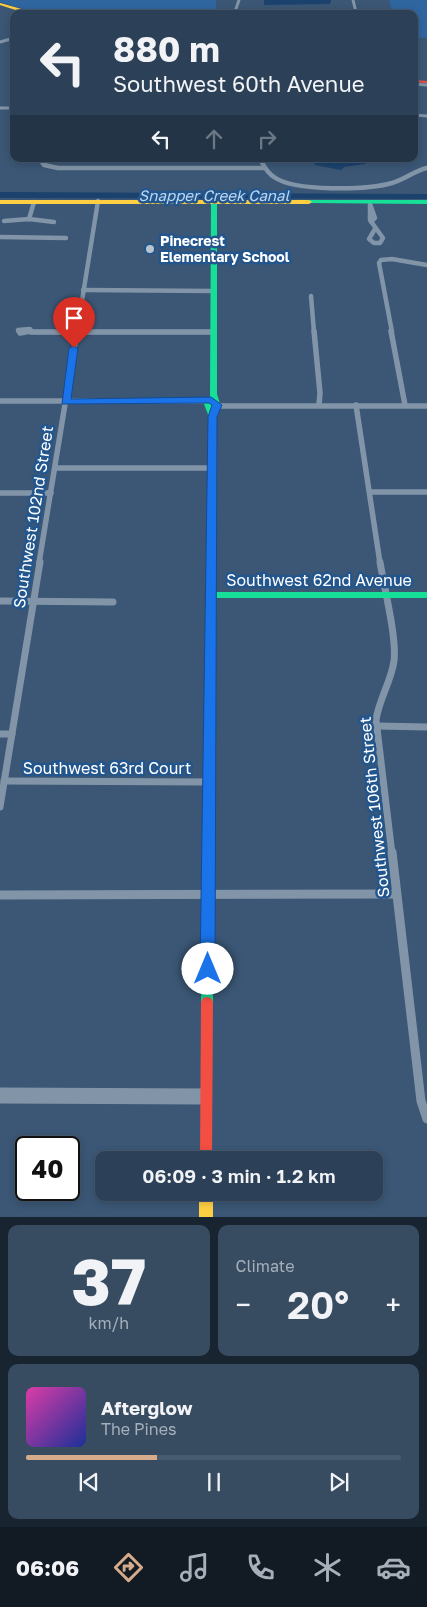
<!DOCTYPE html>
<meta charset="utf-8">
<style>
:root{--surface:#2c4158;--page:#384c61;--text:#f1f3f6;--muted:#a6afba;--line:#485a6e;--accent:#d6ab8b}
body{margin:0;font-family:"Golos Text",sans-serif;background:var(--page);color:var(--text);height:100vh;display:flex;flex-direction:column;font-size:19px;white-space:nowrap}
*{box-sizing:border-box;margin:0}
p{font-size:16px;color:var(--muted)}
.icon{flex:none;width:28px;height:28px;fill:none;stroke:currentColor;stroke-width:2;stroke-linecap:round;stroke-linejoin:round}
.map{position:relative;height:1217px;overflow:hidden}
.side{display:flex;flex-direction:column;gap:8px;padding:8px;background:#182430;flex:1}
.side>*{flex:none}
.banner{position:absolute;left:10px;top:10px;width:408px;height:152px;border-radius:10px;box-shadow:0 2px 8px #0003,0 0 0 1px var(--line);background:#2c4158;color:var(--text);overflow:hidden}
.speed{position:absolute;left:15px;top:1136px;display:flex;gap:10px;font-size:25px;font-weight:700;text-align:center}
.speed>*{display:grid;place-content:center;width:65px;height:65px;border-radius:50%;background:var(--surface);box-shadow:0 2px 8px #0003,0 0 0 1px var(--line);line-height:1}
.speed .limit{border:2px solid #111;border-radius:8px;background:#fff;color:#111}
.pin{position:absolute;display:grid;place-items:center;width:42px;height:42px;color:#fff;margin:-51px -21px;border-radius:50% 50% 50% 0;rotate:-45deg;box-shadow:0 0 5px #0007}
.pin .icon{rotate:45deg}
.me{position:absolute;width:55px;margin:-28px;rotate:0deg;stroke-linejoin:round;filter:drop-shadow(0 0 4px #0008)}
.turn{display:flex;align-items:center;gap:18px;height:105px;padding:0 20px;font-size:22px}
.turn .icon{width:65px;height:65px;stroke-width:2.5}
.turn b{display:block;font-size:35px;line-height:42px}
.lanes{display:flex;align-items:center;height:48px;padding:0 20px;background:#0003;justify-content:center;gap:25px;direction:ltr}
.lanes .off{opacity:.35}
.big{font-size:38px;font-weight:600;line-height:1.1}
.side .card{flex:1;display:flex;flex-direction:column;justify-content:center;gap:8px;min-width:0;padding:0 18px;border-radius:10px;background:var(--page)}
.side .dial{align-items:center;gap:0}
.dial b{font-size:65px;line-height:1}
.song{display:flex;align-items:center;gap:15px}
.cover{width:60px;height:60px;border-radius:8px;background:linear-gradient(135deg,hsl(320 70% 55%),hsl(230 70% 35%))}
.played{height:5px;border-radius:2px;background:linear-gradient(90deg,var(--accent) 35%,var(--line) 35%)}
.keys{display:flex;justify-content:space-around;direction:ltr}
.heat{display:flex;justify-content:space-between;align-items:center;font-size:28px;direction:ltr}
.side .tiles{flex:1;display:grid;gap:8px;grid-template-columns:1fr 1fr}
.card:last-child{grid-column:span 2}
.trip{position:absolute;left:95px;top:1151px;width:288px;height:50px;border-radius:10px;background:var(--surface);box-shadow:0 2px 8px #0003,0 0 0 1px var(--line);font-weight:600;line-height:50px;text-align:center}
.tab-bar{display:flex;height:80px;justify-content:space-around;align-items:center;background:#121a23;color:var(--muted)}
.tab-bar .icon{width:35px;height:35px}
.tab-bar .on{color:var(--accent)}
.tab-bar b{font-size:22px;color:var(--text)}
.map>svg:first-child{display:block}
.green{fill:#2f669f}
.water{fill:#1b426d}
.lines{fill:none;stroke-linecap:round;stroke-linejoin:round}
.street-far4{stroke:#8295a8;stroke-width:3}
.street-far3{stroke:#8295a8;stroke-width:4.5}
.street-far2{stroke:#8295a8;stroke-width:5.5}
.street-far1{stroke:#8295a8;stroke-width:7}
.street{stroke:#8295a8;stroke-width:9}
.fast{fill:#16e098;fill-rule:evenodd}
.slow{fill:#ffcf43;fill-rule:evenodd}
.jam{fill:#f24e42;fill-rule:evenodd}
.route{fill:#1a73e8;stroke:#114b97}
.poi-dot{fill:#bac4cf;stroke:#23568d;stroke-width:2}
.labels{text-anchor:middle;stroke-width:5;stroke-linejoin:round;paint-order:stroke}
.far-poi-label{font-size:14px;font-weight:bold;fill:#fff;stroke:#23568d;text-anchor:start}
.far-water-label{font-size:15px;font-style:italic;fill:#bdd8f2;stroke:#23568d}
.street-label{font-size:16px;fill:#fff;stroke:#23568d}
</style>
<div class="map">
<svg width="427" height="1217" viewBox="0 0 427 1217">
<rect width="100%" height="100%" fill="#3b5775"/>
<!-- green -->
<g class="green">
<polygon points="0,0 216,0 216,14 41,14 0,2"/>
<polygon points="389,0 427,0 427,38 414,38 414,14 393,14"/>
</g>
<!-- water -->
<g class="water">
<polygon points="264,0 331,0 331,1 330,4 264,5"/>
<polygon points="313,159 365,159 367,162 365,164 344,167 341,170 315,165"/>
<polygon points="0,192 427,194 427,199 0,198"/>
</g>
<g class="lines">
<!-- street-far4 -->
<g class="street-far4">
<polyline points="353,0 356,12"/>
<polyline points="235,12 239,0"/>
<polyline points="223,14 235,12 272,14"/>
<polyline points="300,14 379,14"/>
<polyline points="0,42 14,38"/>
<polyline points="414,84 427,85"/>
<polyline points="0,108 14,108"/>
<polyline points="414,115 427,116"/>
</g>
<!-- street-far3 -->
<g class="street-far3">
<polyline points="40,159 44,165 58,168 264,168"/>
<path d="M260,159C264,166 267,173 274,177C295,192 367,190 392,183C404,180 414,171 427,168"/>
<polyline points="370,204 375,218 371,222"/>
<polyline points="370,205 370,220 383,238 380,243 374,243 369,239 375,229"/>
<polyline points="29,219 34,202"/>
<polyline points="4,221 29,219 54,222"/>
<polyline points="0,237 66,238"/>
<polyline points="83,290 213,291"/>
<polyline points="311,296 314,332"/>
<polyline points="19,332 18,330 30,329 30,332"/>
<polyline points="31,332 213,332"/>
<polyline points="77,332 98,201"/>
<polyline points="392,332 379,263 381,260 392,259 427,265"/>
</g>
<!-- street-far2 -->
<g class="street-far2">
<polyline points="19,331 20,333 31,331"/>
<polyline points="314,331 320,393 319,405"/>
<polyline points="391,331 405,405"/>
<polyline points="31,332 213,332"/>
<polyline points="0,401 207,401"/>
<polyline points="356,405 380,563"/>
<polyline points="216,406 427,406"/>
<polyline points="55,468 212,468"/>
<polyline points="370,492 427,492"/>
<polyline points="0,493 51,493"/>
<polyline points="39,563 77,331"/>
</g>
<!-- street-far1 -->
<g class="street-far1">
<path d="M380,562C384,587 397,638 394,661C391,682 379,699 376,720L392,854"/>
<polyline points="0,601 113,602"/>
<polyline points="377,726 427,727"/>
<polyline points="0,734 12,734"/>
<polyline points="4,781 209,782"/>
<polyline points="0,807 40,562"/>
</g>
<!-- street -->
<g class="street">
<polyline points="392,852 421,1101 427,1119"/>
<polyline points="0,895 396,894"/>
<polyline points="0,1092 207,1093"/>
<polyline points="0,1099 207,1100"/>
</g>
<!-- fast -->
<g class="fast">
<polygon points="214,200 217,202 217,394 220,404 218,408 215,410 217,417 216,592 427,592 427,598 215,598 213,1002 211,1006 207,1007 203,1006 201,1002 209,417 204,404 206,399 210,398 211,202"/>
<polygon points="309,200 427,200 427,204 307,203 307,201"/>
</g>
<!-- slow -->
<g class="slow">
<polygon points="0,3 36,13 36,14 28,14 0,5"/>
<polygon points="0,200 309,200 312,202 309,204 0,204"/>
<rect x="199" y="1192" width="14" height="25"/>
</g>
<!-- jam -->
<g class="jam">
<polygon points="414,80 427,81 427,83 414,82"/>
<polygon points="207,997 211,998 213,1002 212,1160 200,1160 201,1002 203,998"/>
</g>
</g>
<!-- route -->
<polygon class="route" points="74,346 78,348 71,399 211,397 222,405 217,417 215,969 213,974 208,976 202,974 200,969 208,417 212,405 209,403 62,404 69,348"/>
<!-- markers -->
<circle class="poi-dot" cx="150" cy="249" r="5"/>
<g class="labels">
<!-- far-poi labels -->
<g class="far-poi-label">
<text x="160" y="246">Pinecrest<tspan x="160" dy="16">Elementary School</tspan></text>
</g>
<!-- far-water labels -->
<g class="far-water-label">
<text x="214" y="201">Snapper Creek Canal</text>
</g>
<!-- street labels -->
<g class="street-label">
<text transform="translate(33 517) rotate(-81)" y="6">Southwest 102nd Street</text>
<text x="319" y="586">Southwest 62nd Avenue</text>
<text x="107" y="774">Southwest 63rd Court</text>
<text transform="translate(374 807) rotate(-96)" y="6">Southwest 106th Street</text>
</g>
</g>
</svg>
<div class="speed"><div class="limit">40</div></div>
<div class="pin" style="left:74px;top:348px;background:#d93025"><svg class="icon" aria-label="arrive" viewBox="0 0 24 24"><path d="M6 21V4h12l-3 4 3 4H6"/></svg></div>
<svg class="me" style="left:208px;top:969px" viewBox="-20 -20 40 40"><circle r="19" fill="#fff"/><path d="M0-13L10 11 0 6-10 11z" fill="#1a73e8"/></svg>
<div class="trip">06:09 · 3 min · 1.2 km</div>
<div class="banner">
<div class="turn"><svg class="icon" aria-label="left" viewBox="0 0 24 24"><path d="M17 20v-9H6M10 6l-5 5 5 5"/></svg><div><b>880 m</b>Southwest 60th Avenue</div></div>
<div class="lanes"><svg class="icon" aria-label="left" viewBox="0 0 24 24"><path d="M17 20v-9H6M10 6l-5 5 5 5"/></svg><svg class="icon off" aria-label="ahead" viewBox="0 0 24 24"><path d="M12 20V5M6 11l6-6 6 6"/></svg><svg class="icon off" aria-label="right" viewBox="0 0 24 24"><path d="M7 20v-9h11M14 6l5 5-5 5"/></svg></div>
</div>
</div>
<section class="side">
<div class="tiles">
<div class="card dial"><b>37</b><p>km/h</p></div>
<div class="card"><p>Climate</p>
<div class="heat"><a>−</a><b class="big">20°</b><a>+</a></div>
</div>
<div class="card">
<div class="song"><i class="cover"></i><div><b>Afterglow</b><p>The Pines</p></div></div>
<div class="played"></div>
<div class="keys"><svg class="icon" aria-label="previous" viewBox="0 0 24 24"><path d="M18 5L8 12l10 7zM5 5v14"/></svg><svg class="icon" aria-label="pause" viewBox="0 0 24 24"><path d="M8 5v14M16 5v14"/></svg><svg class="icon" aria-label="next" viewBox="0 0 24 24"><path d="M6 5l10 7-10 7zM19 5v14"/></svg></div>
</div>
</div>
</section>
<nav class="tab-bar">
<b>06:06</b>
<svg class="icon on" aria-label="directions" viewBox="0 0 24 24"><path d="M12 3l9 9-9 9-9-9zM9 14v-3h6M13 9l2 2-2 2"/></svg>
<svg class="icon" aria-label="music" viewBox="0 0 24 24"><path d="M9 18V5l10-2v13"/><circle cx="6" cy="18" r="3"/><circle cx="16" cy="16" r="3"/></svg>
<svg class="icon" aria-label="phone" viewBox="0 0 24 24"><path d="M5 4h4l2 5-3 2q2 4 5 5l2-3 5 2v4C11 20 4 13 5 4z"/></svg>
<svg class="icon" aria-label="climate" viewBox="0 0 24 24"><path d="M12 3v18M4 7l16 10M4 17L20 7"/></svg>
<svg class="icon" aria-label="car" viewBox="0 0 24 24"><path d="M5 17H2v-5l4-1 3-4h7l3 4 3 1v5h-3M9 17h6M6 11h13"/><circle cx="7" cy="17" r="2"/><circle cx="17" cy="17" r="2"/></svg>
</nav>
